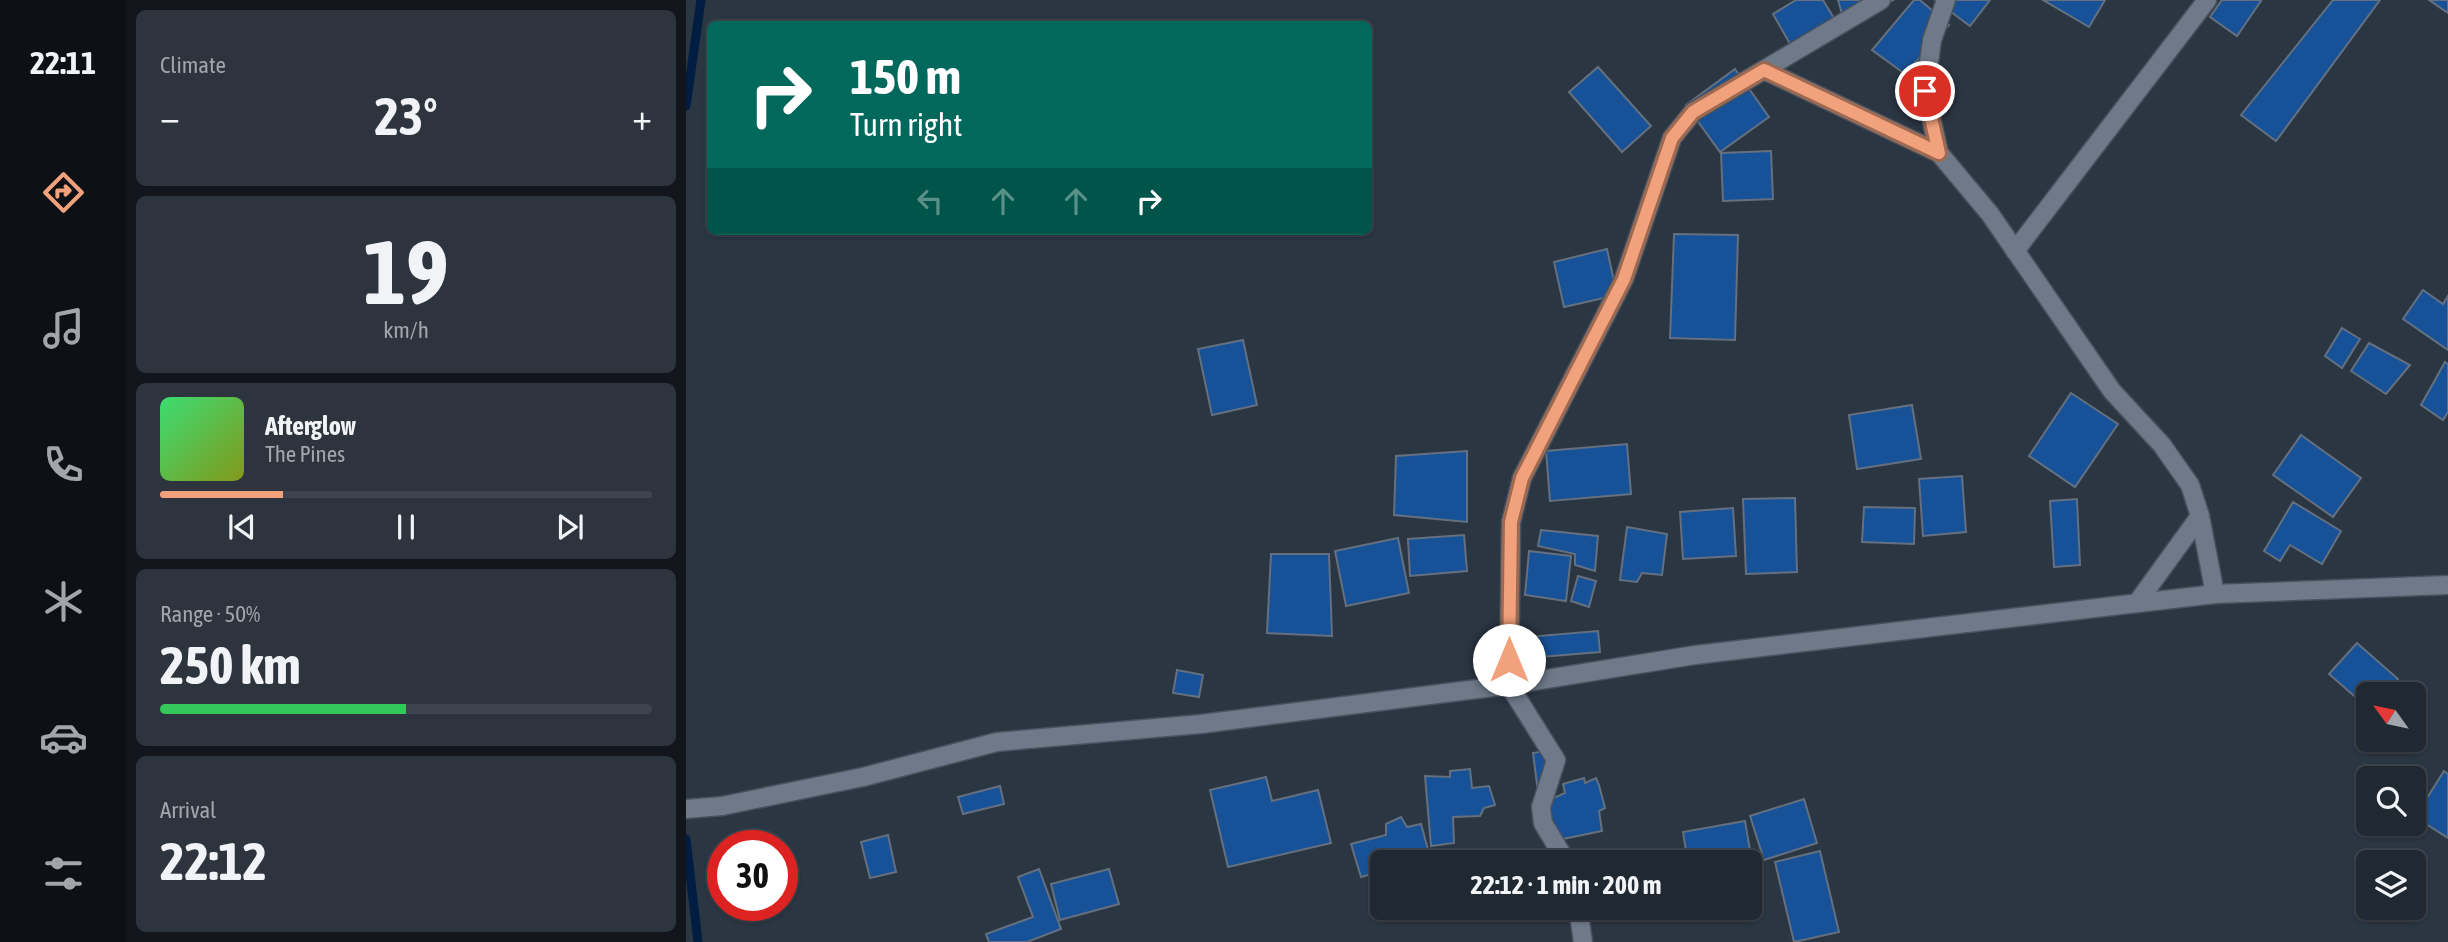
<!DOCTYPE html>
<meta charset="utf-8">
<style>
:root{--surface:#202832;--page:#2d343e;--text:#f1f3f6;--muted:#a2a6ac;--line:#3d444d;--accent:#f1a17c}
body{margin:0;font-family:"Asap Condensed",sans-serif;background:var(--page);color:var(--text);height:100vh;display:flex;flex-direction:column;font-size:26px;white-space:nowrap}
*{box-sizing:border-box;margin:0}
p{font-size:23px;color:var(--muted)}
.icon{flex:none;width:38px;height:38px;fill:none;stroke:currentColor;stroke-width:2;stroke-linecap:round;stroke-linejoin:round}
.map{position:relative;flex:1;overflow:hidden}
.side{display:flex;flex-direction:column;gap:10px;padding:10px;background:#12161c;width:560px}
.side>*{flex:none}
.guide{position:absolute;left:21px;top:21px;width:665px;height:214px;border-radius:10px;box-shadow:0 2px 5px #0004,0 0 0 2px var(--line);background:#00695c;color:#fff;overflow:hidden}
.needle{width:46px;rotate:303deg}
.buttons{position:absolute;left:1670px;top:682px;display:grid;gap:14px}
.buttons a{display:grid;place-items:center;width:70px;height:70px;border-radius:10px;background:var(--surface);box-shadow:0 2px 5px #0004,0 0 0 2px var(--line);font-size:35px}
.speed{position:absolute;left:21px;top:830px;display:flex;gap:14px;font-size:35px;font-weight:700;text-align:center}
.speed>*{display:grid;place-content:center;width:91px;height:91px;border-radius:50%;background:var(--surface);box-shadow:0 2px 5px #0004,0 0 0 2px var(--line);line-height:1}
.speed .limit{border:10px solid #d22;background:#fff;color:#111}
.pin{position:absolute;display:grid;place-items:center;width:60px;height:60px;color:#fff;margin:-30px;border:4px solid #fff;border-radius:50%;box-shadow:0 2px 7px #0007}
.me{position:absolute;width:77px;margin:-38px;rotate:0deg;stroke-linejoin:round;filter:drop-shadow(0 0 5px #0008)}
.turn{display:flex;align-items:center;gap:24px;height:147px;padding:0 28px;font-size:32px}
.turn .icon{width:91px;height:91px;stroke-width:2.5}
.turn b{display:block;font-size:49px;line-height:60px}
.lanes{display:flex;align-items:center;height:66px;padding:0 28px;background:#0003;justify-content:center;gap:35px;direction:ltr}
.lanes .off{opacity:.35}
.big{font-size:52px;font-weight:700;line-height:1.1}
.side .card{flex:1;display:flex;flex-direction:column;justify-content:center;gap:10px;min-width:0;padding:0 24px;border-radius:10px;background:var(--page)}
.side .dial{align-items:center;gap:0}
.dial b{font-size:91px;line-height:1}
.song{display:flex;align-items:center;gap:21px}
.cover{width:84px;height:84px;border-radius:10px;background:linear-gradient(135deg,hsl(140 70% 55%),hsl(70 70% 35%))}
.played{height:7px;border-radius:4px;background:linear-gradient(90deg,var(--accent) 25%,var(--line) 25%)}
.keys{display:flex;justify-content:space-around;direction:ltr}
.heat{display:flex;justify-content:space-between;align-items:center;font-size:38px;direction:ltr}
.charge{height:10px;border-radius:5px;background:linear-gradient(90deg,#34c759 50%,var(--line) 0)}
.trip{position:absolute;left:684px;top:850px;width:392px;height:70px;border-radius:10px;background:var(--surface);box-shadow:0 2px 5px #0004,0 0 0 2px var(--line);font-weight:700;line-height:70px;text-align:center}
main{display:flex;flex:1;min-height:0}
.menu{display:flex;flex-direction:column;width:126px;justify-content:space-around;align-items:center;background:#0d1014;color:var(--muted)}
.menu .icon{width:49px;height:49px}
.menu .selected{color:var(--accent)}
.menu b{font-size:32px;color:var(--text)}
.map>svg:first-child{display:block}
.lines{fill:none;stroke-linecap:round;stroke-linejoin:round}
.stream{stroke:#011e42;stroke-width:9}
.building{fill:#175197;stroke:#64707f;stroke-width:2}
.street-casing{stroke:#48515d;stroke-width:21}
.street{stroke:#6e7989;stroke-width:18}
.route-casing{stroke:#9d6951;stroke-width:18}
.route{stroke:#f1a17c;stroke-width:12}
</style>
<main>
<nav class="menu">
<b>22:11</b>
<svg class="icon selected" aria-label="directions" viewBox="0 0 24 24"><path d="M12 3l9 9-9 9-9-9zM9 14v-3h6M13 9l2 2-2 2"/></svg>
<svg class="icon" aria-label="music" viewBox="0 0 24 24"><path d="M9 18V5l10-2v13"/><circle cx="6" cy="18" r="3"/><circle cx="16" cy="16" r="3"/></svg>
<svg class="icon" aria-label="phone" viewBox="0 0 24 24"><path d="M5 4h4l2 5-3 2q2 4 5 5l2-3 5 2v4C11 20 4 13 5 4z"/></svg>
<svg class="icon" aria-label="climate" viewBox="0 0 24 24"><path d="M12 3v18M4 7l16 10M4 17L20 7"/></svg>
<svg class="icon" aria-label="car" viewBox="0 0 24 24"><path d="M5 17H2v-5l4-1 3-4h7l3 4 3 1v5h-3M9 17h6M6 11h13"/><circle cx="7" cy="17" r="2"/><circle cx="17" cy="17" r="2"/></svg>
<svg class="icon" aria-label="filters" viewBox="0 0 24 24"><path d="M4 7h16M4 17h16"/><circle cx="9" cy="7" r="2"/><circle cx="15" cy="17" r="2"/></svg>
</nav>
<section class="side">
<div class="card"><p>Climate</p>
<div class="heat"><a>−</a><b class="big">23°</b><a>+</a></div>
</div>
<div class="card dial"><b>19</b><p>km/h</p></div>
<div class="card">
<div class="song"><i class="cover"></i><div><b>Afterglow</b><p>The Pines</p></div></div>
<div class="played"></div>
<div class="keys"><svg class="icon" aria-label="previous" viewBox="0 0 24 24"><path d="M18 5L8 12l10 7zM5 5v14"/></svg><svg class="icon" aria-label="pause" viewBox="0 0 24 24"><path d="M8 5v14M16 5v14"/></svg><svg class="icon" aria-label="next" viewBox="0 0 24 24"><path d="M6 5l10 7-10 7zM19 5v14"/></svg></div>
</div>
<div class="card"><p>Range · 50%</p><b class="big">250 km</b><div class="charge"></div></div>
<div class="card"><p>Arrival</p><b class="big">22:12</b></div>
</section>
<div class="map">
<svg width="1762" height="942" viewBox="0 0 1762 942">
<rect width="100%" height="100%" fill="#2b3643"/>
<g class="lines">
<!-- stream -->
<g class="stream">
<polyline points="0,106 15,0"/>
<polyline points="0,839 12,942"/>
</g>
</g>
<!-- building -->
<g class="building">
<polygon points="1110,0 1137,0 1155,30 1111,56 1087,14"/>
<polygon points="1152,0 1208,0 1156,14"/>
<polygon points="1228,0 1234,0 1263,25 1219,74 1186,50"/>
<polygon points="1249,0 1304,0 1284,26"/>
<polygon points="1357,0 1419,0 1403,27"/>
<polygon points="1536,0 1573,0 1575,1 1551,36 1524,17"/>
<polygon points="1647,0 1694,0 1590,141 1555,115"/>
<polygon points="1743,0 1762,0 1762,13"/>
<polygon points="912,67 965,126 936,152 883,92"/>
<polygon points="1049,69 1083,117 1034,152 1000,105"/>
<polygon points="1085,151 1087,199 1037,201 1035,153"/>
<polygon points="988,234 1052,235 1049,340 984,338"/>
<polygon points="921,249 931,295 878,307 868,262"/>
<polygon points="1737,290 1757,304 1762,296 1762,350 1717,319"/>
<polygon points="1656,328 1674,339 1656,368 1639,356"/>
<polygon points="557,340 571,405 526,415 512,349"/>
<polygon points="1683,343 1724,365 1700,394 1665,371"/>
<polygon points="1759,362 1762,364 1762,412 1757,420 1735,405"/>
<polygon points="1385,393 1432,424 1389,487 1343,456"/>
<polygon points="1226,405 1235,459 1171,469 1163,415"/>
<polygon points="1615,435 1675,478 1647,517 1587,475"/>
<polygon points="941,444 945,494 864,501 860,451"/>
<polygon points="781,451 781,522 708,515 710,456"/>
<polygon points="1276,476 1280,532 1237,536 1233,479"/>
<polygon points="1109,498 1111,572 1060,574 1057,499"/>
<polygon points="1391,499 1394,565 1368,567 1364,501"/>
<polygon points="1607,502 1655,531 1636,564 1604,545 1594,561 1578,551"/>
<polygon points="1178,507 1229,508 1228,544 1176,542"/>
<polygon points="1047,508 1050,556 997,559 994,512"/>
<polygon points="941,527 981,534 976,575 956,573 951,582 934,580"/>
<polygon points="855,530 912,536 909,571 889,565 889,554 852,546"/>
<polygon points="778,535 781,571 724,576 722,539"/>
<polygon points="712,538 723,593 660,606 649,551"/>
<polygon points="843,551 885,556 880,601 839,595"/>
<polygon points="585,554 643,554 646,636 581,633"/>
<polygon points="892,576 910,581 903,607 885,601"/>
<polygon points="912,631 914,652 830,659 828,638"/>
<polygon points="1671,643 1712,679 1698,695 1682,695 1682,708 1643,674"/>
<polygon points="491,670 517,675 513,697 487,693"/>
<polygon points="865,750 870,789 852,792 847,753"/>
<polygon points="784,769 786,788 803,786 809,805 798,808 794,816 767,817 768,843 745,846 739,776 764,777 764,771"/>
<polygon points="1758,771 1762,774 1762,838 1729,817"/>
<polygon points="580,777 586,801 632,790 645,843 542,867 524,790"/>
<polygon points="898,778 899,783 910,778 913,785 919,808 913,811 916,831 872,840 854,804 879,793 877,784"/>
<polygon points="314,786 318,804 277,814 272,797"/>
<polygon points="1118,799 1131,843 1078,860 1064,816"/>
<polygon points="715,817 721,827 735,824 744,857 724,863 696,863 696,871 675,877 665,844 700,835 700,824"/>
<polygon points="1059,821 1067,868 1064,868 1064,863 1002,863 997,832"/>
<polygon points="202,835 210,872 184,878 175,842"/>
<polygon points="1134,851 1153,932 1108,942 1089,862"/>
<polygon points="353,869 375,929 341,942 303,942 300,934 347,917 332,877"/>
<polygon points="423,869 433,904 374,920 365,884"/>
</g>
<g class="lines">
<defs>
<g id="street">
<polyline points="1260,0 1246,40 1239,91 1253,153 1304,214 1426,391 1476,445 1504,485 1514,516 1529,594"/>
<polyline points="1078,70 1253,153"/>
<polyline points="1329,251 1521,0"/>
<polyline points="1451,603 1514,516"/>
<polyline points="0,809 36,806 177,777 311,742 515,724 823,685 1009,655 1529,594 1762,585"/>
<polyline points="881,863 857,823 855,807 870,760 823,685 825,522 836,478 938,279 986,138 1007,112 1195,0"/>
<polyline points="892,908 897,942"/>
</g>
</defs>
<!-- street casing -->
<use href="#street" class="street-casing"/>
<!-- street -->
<use href="#street" class="street"/>
</g>
<g class="lines">
<defs>
<polyline id="route" points="823,660 825,522 836,478 938,279 986,138 1007,112 1078,70 1253,153 1239,91"/>
</defs>
<!-- route casing -->
<use href="#route" class="route-casing"/>
<!-- route -->
<use href="#route" class="route"/>
</g>
</svg>
<div class="buttons">
<a><svg class="needle" viewBox="-14 -14 28 28"><path d="M0-13l5 13h-10z" fill="#e53935"/><path d="M0 13l5-13h-10z" fill="#a2a6ac"/></svg></a>
<a><svg class="icon" aria-label="search" viewBox="0 0 24 24"><circle cx="10" cy="10" r="6"/><path d="M15 15l6 6"/></svg></a>
<a><svg class="icon" aria-label="layers" viewBox="0 0 24 24"><path d="M12 4l9 5-9 5-9-5zM3 14l9 5 9-5"/></svg></a>
</div>
<div class="speed"><div class="limit">30</div></div>
<div class="pin" style="left:1239px;top:91px;background:#d93025"><svg class="icon" aria-label="arrive" viewBox="0 0 24 24"><path d="M6 21V4h12l-3 4 3 4H6"/></svg></div>
<svg class="me" style="left:823px;top:660px" viewBox="-20 -20 40 40"><circle r="19" fill="#fff"/><path d="M0-13L10 11 0 6-10 11z" fill="#f1a17c"/></svg>
<div class="trip">22:12 · 1 min · 200 m</div>
<div class="guide">
<div class="turn"><svg class="icon" aria-label="right" viewBox="0 0 24 24"><path d="M7 20v-9h11M14 6l5 5-5 5"/></svg><div><b>150 m</b>Turn right</div></div>
<div class="lanes"><svg class="icon off" aria-label="left" viewBox="0 0 24 24"><path d="M17 20v-9H6M10 6l-5 5 5 5"/></svg><svg class="icon off" aria-label="ahead" viewBox="0 0 24 24"><path d="M12 20V5M6 11l6-6 6 6"/></svg><svg class="icon off" aria-label="ahead" viewBox="0 0 24 24"><path d="M12 20V5M6 11l6-6 6 6"/></svg><svg class="icon" aria-label="right" viewBox="0 0 24 24"><path d="M7 20v-9h11M14 6l5 5-5 5"/></svg></div>
</div>
</div>
</main>
